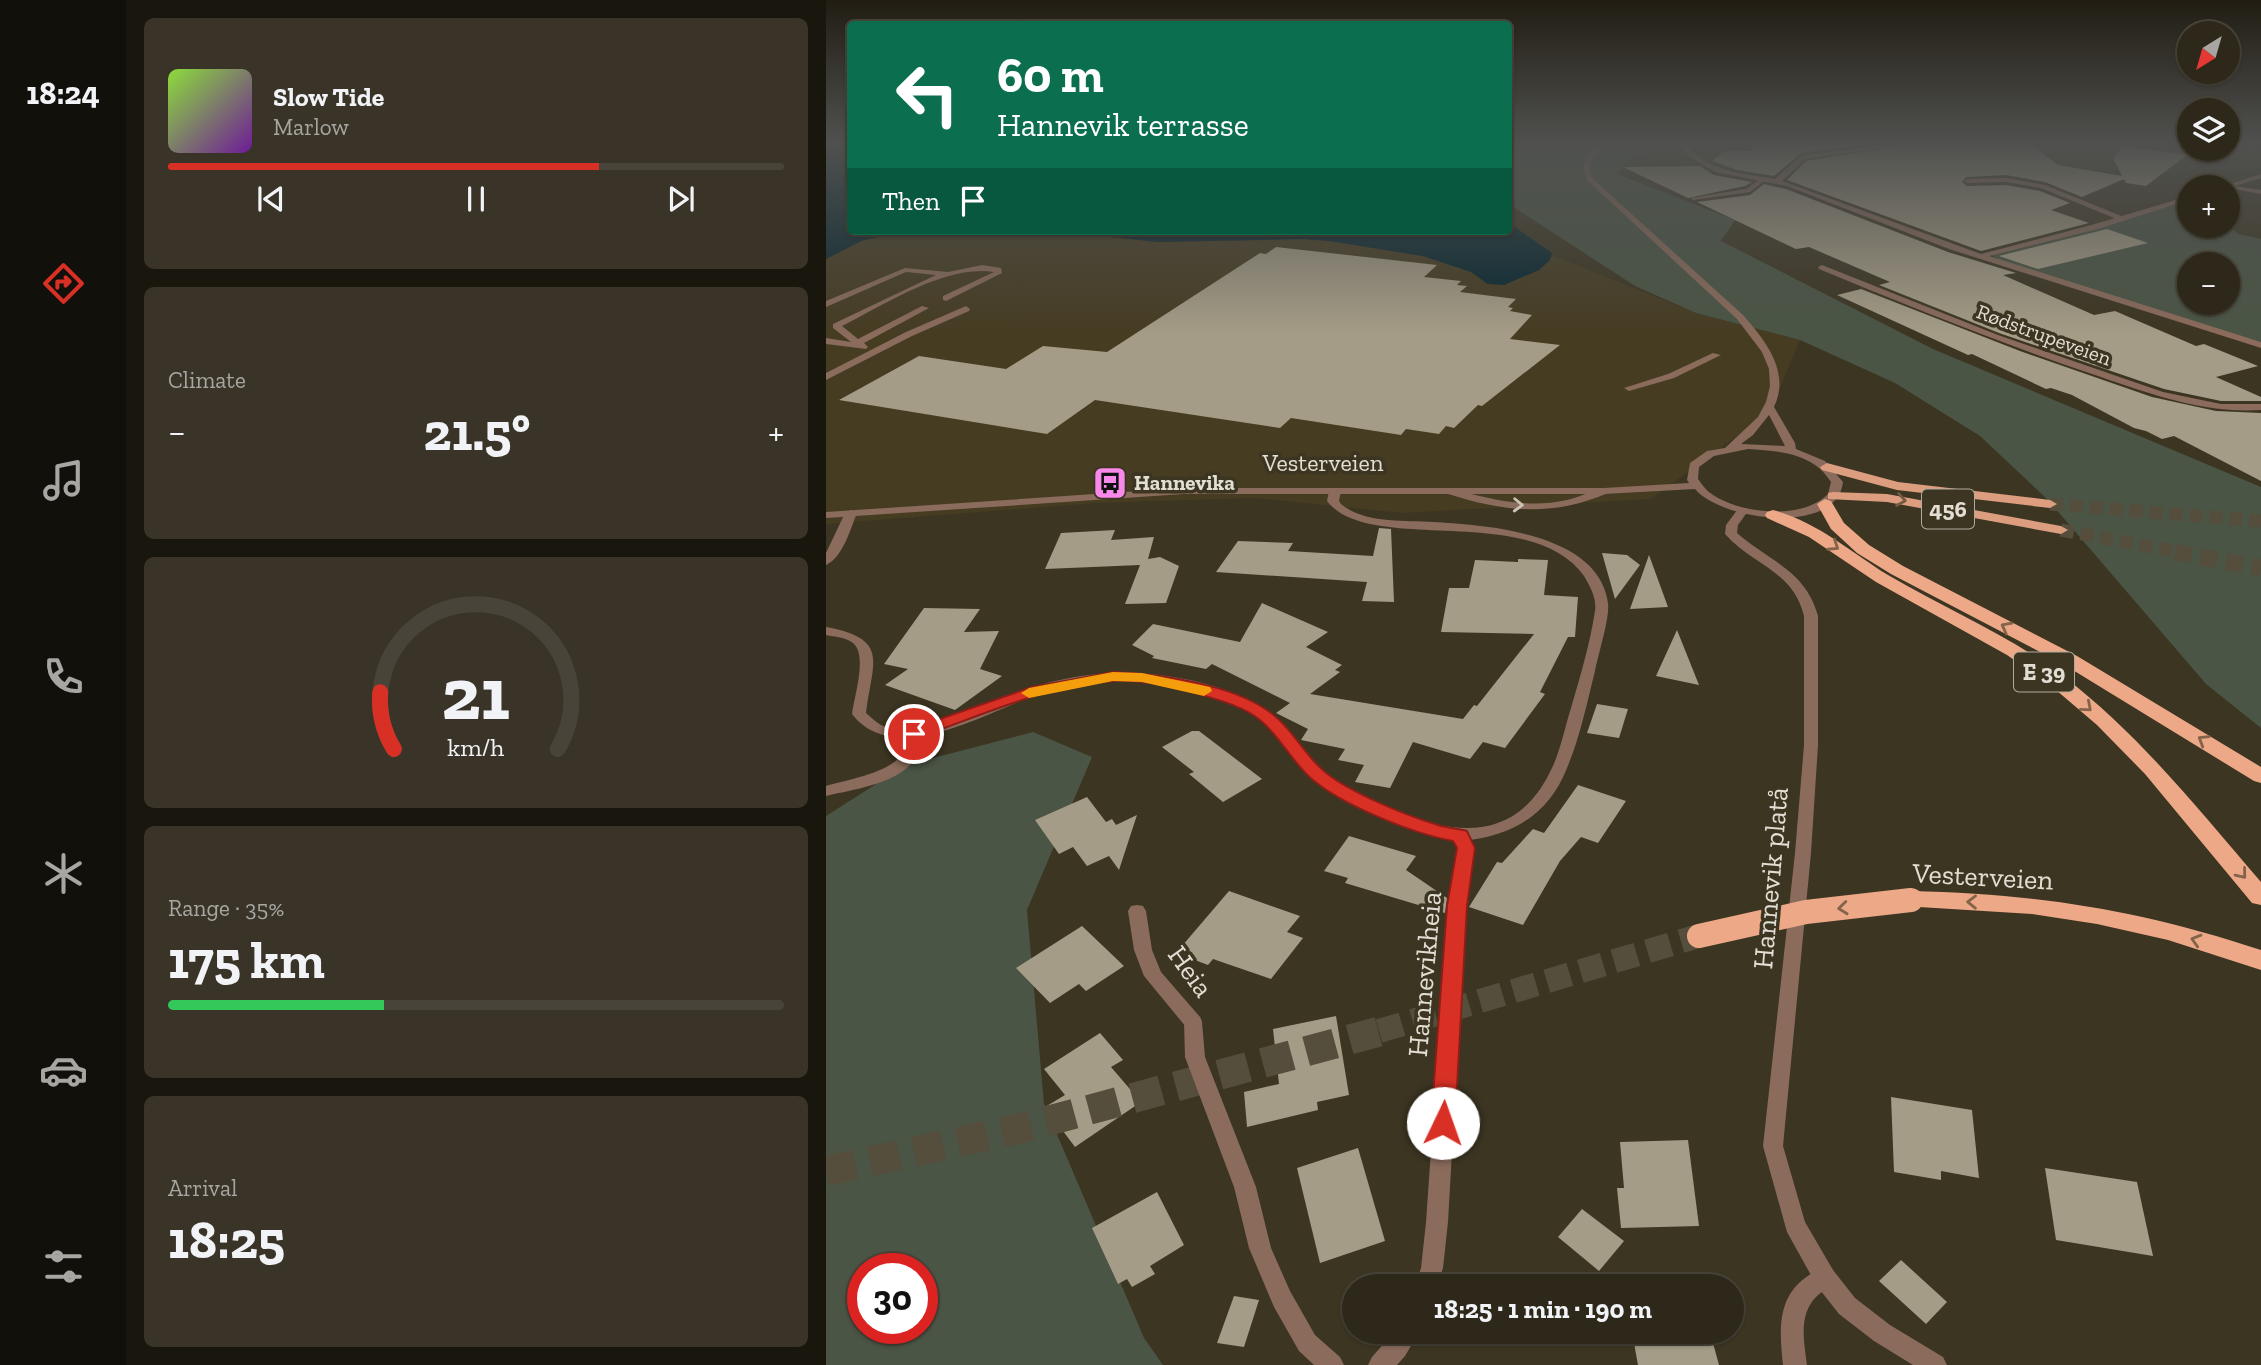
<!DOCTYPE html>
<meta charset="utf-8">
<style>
:root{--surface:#2d281a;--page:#393427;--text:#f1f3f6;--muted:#a7a6a2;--line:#484439;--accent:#d93025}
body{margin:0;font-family:"Zilla Slab",serif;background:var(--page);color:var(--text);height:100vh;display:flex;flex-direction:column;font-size:26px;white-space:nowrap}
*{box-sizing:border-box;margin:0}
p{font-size:23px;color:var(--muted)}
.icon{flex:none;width:38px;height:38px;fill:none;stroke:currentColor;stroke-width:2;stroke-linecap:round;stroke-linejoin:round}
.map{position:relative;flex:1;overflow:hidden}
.sheet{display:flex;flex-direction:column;gap:18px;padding:18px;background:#19160e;width:700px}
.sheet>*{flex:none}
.banner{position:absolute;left:21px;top:21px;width:665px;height:214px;border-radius:7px;box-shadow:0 2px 5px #0004,0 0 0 2px var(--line);background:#0b6e4f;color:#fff;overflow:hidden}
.needle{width:46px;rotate:217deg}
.buttons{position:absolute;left:1351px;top:21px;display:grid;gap:14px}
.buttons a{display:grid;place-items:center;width:63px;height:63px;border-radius:50%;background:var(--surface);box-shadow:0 2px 5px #0004,0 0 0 2px var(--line);font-size:35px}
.speed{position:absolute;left:21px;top:1253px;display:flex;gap:14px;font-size:35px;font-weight:700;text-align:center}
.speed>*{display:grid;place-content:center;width:91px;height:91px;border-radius:50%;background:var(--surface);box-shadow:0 2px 5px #0004,0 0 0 2px var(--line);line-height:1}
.speed .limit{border:10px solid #d22;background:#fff;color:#111}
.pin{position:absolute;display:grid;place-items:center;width:60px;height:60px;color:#fff;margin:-30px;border:4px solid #fff;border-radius:50%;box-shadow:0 2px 7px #0007}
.me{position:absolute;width:77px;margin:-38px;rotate:3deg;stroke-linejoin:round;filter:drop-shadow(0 0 5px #0008)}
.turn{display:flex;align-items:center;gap:24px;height:147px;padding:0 35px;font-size:32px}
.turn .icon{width:91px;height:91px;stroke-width:2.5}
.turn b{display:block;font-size:49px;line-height:60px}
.then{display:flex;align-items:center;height:66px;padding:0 35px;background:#0003;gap:14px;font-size:26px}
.big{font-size:52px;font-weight:700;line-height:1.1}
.sheet .card{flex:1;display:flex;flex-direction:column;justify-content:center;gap:10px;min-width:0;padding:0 24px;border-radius:10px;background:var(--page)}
.sheet .dial{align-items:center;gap:0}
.dial svg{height:182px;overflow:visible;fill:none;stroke:var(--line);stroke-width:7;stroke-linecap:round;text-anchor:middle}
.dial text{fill:var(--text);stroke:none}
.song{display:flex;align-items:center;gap:21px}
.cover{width:84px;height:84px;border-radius:10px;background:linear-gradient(135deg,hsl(90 70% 55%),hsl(280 70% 35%))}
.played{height:7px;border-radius:4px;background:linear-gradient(90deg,var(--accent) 70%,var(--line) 70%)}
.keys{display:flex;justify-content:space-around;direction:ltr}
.heat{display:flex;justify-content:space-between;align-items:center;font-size:38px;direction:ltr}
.charge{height:10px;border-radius:5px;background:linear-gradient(90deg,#34c759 35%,var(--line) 0)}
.trip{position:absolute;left:516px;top:1274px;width:402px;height:70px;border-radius:35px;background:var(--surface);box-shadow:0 2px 5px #0004,0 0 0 2px var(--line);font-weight:700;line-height:70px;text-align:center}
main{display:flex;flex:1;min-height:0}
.dock{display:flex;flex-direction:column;width:126px;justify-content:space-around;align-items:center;background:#12100a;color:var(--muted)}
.dock .icon{width:49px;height:49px}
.dock .selected{color:var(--accent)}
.dock b{font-size:32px;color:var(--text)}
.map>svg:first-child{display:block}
.built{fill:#463c22}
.green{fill:#4a5545;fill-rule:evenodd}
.water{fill:#062730}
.building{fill:#a49c86}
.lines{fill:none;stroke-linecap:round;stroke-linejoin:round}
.primary-tunnel-far1{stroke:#554e3d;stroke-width:13;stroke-dasharray:13 7;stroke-linecap:butt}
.primary-tunnel{stroke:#554e3d;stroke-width:17;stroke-dasharray:17 9;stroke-linecap:butt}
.trunk-tunnel-far1{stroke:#554e3d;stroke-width:24;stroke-dasharray:24 11;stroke-linecap:butt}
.trunk-tunnel{stroke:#554e3d;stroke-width:30;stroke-dasharray:30 15;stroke-linecap:butt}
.service{fill:#8a6b5c;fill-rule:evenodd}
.minor{fill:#8a6b5c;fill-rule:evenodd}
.tertiary{fill:#8a6b5c;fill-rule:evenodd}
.primary{fill:#dd9e80;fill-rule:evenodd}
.trunk{fill:#eda887;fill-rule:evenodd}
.trunk-bridge{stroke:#eda887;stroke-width:24}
.oneway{stroke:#745a43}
.oneway2{stroke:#ccc1b5}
.oneway3{stroke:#83634a}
.route{fill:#d93025;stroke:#8d1f18;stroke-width:2}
.slow{fill:#f59e0b}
.labels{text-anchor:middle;stroke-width:7;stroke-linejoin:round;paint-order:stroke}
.far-street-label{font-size:21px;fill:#e2ded3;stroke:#3c3522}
.far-poi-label{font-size:21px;font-weight:bold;fill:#e2ded3;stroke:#3c3522;text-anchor:start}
.shield{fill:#3c3522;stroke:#b0ab9e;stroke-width:2}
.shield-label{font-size:23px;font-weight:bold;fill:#e2ded3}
.street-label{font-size:24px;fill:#e2ded3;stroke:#3c3522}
.near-street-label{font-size:28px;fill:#e2ded3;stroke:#3c3522}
</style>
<main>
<nav class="dock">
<b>18:24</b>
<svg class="icon selected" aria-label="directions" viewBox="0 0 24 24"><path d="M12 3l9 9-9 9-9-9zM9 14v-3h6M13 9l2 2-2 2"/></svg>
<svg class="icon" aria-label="music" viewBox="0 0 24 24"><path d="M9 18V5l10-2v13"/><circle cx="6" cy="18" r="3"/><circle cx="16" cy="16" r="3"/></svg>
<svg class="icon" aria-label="phone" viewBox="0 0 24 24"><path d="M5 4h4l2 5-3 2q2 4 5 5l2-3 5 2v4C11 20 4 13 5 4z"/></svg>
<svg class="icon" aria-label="climate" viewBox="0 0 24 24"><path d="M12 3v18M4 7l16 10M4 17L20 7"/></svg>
<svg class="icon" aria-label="car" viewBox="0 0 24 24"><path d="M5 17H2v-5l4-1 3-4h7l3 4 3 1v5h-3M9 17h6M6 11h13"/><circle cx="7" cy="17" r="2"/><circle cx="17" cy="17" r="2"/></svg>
<svg class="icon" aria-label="filters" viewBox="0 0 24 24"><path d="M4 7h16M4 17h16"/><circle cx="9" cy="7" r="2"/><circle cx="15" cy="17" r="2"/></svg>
</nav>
<section class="sheet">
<div class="card">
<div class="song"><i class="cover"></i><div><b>Slow Tide</b><p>Marlow</p></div></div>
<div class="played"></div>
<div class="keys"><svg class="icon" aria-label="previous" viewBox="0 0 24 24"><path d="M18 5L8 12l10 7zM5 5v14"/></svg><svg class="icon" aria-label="pause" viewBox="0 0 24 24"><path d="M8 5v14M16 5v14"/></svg><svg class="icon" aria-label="next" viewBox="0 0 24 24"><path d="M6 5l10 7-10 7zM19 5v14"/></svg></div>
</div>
<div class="card"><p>Climate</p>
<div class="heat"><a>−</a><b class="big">21.5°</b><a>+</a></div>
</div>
<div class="card dial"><svg viewBox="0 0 100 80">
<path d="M14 69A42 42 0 1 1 86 69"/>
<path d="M14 69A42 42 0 0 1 8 44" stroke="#d93025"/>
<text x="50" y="56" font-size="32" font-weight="700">21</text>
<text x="50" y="72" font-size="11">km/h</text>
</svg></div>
<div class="card"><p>Range · 35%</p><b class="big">175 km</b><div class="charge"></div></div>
<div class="card"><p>Arrival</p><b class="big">18:25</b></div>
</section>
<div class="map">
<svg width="1435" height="1365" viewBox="0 0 1435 1365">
<rect width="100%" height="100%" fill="#3c3522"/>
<!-- built -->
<polygon class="built" points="75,231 150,231 285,237 332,242 477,239 503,241 597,256 645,272 662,284 724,260 726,255 870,313 974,340 944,412 825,499 576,513 429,498 270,503 0,524 0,259 35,241"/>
<!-- green -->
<g class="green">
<polygon points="683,143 833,143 801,162 791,174 909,220 895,241 1107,349 1435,487 1435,728 1380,684 1222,500 1154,436 1069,383 974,340 870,313 809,286 683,204"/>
<path d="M1363,198V226L1402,224L1412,234L1435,239V342L1184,267L1162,253ZM1363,264H1402V303H1363Z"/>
<path d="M207,732L266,757L201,910L218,1104L318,1338L337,1365H0V816L80,765ZM37,1269H96V1328H37Z"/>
</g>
<!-- water -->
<g class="water">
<polygon points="0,143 24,143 24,231 75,231 35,241 0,259"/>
<polygon points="683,223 726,253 724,260 713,270 678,285 662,284 645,272 597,256 503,241 477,239 332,242 285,237 150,231 682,231"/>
</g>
<!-- building -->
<g class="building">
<polygon points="928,143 1046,143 975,153 948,176 911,170 886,161 898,151 927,151 925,147 930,146"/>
<polygon points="1089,143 1203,143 1232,165 1296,176 1287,158 1297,146 1361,155 1320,186 1300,183 1298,179 1256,197 1219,182 1180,175 1140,177 1136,182 1141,186 1180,185 1214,191 1244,203 1225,210 1263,223 1155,251 961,180 980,161"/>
<polygon points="874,166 888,175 926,182 919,186 862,198 797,167"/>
<polygon points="938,184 960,189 1122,252 1190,273 1177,275 1268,315 1289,311 1370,346 1378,344 1432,366 1390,377 1435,397 1435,401 1395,401 1338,389 1173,333 1053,285 1064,282 983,247 970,249 871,202 924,195"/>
<polygon points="1281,229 1322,243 1212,269 1173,256"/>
<polygon points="450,247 611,265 598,277 635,281 631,285 641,286 634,292 690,299 682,307 687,308 684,311 706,315 684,339 734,345 656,406 652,405 628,428 620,426 613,434 580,429 575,435 465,418 454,428 269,400 221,434 13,400 93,356 180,369 217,346 281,352 434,253 440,254"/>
<polygon points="1035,289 1194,351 1326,397 1390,411 1435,413 1435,481 1348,436 1336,439 1320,431 1308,428 1246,395 1225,388 1220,389 1146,354 1142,355 1011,295"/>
<polygon points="553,528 565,529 568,602 536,601 541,582 390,572 412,541 467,543 462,551 547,556"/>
<polygon points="289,530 285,540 328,537 322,559 334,557 353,566 340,603 299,604 314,565 219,569 235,533"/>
<polygon points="776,553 801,555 814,565 789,599"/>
<polygon points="823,555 842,607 804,609"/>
<polygon points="692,559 722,560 718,595 752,597 749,637 742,637 714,692 719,694 679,748 657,742 644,759 587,742 564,788 529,782 538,765 512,760 519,749 475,740 482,729 450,713 464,703 386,664 380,669 326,658 328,656 306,645 327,624 414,642 436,603 502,632 480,647 516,665 509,670 514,672 484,694 637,719 648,705 651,706 708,634 615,632 623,588 643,588 649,560 692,562"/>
<polygon points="98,608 154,609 138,632 173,631 154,669 176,676 129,710 59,685 82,669 58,664"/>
<polygon points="851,630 873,685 830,676"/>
<polygon points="771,704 802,709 793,738 761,733"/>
<polygon points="366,731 373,731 436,779 397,802 363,774 368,772 336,747"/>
<polygon points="752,785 800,801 772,843 755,837 734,861 697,925 643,907 671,862 676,863 707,829 718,833"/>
<polygon points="261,797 280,822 286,819 290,825 311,815 293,870 283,856 261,866 247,847 233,854 209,820"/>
<polygon points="523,836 590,856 580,870 621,898 619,913 519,883 522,878 498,871"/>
<polygon points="403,891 474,916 461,932 477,938 445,979 387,959 382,965 350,953"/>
<polygon points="256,926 298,966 260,991 253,984 224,1003 190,968"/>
<polygon points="510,1016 523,1095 491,1102 492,1110 421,1127 418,1092 453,1084 447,1029"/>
<polygon points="274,1033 297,1060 285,1067 315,1102 249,1147 219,1107 239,1095 218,1069"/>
<polygon points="1065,1097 1146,1110 1153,1178 1115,1171 1115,1180 1068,1172"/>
<polygon points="862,1140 873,1226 795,1228 791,1188 798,1188 794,1142"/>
<polygon points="532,1148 559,1241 494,1263 471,1168"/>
<polygon points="1219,1168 1311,1182 1327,1256 1230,1240"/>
<polygon points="331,1192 358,1245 324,1266 329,1274 306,1287 301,1279 292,1284 266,1228"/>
<polygon points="756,1209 798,1241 773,1271 732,1237"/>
<polygon points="1075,1260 1121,1302 1100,1324 1053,1281"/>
<polygon points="408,1296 433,1300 418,1347 391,1343"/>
<polygon points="806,1332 884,1332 893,1365 812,1365"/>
</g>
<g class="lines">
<!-- primary-tunnel-far1 -->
<g class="primary-tunnel-far1">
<polyline points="1224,504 1435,521"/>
<polyline points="1235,530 1358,553"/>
</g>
<!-- primary-tunnel -->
<polyline class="primary-tunnel" points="1349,552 1435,568"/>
<!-- trunk-tunnel-far1 -->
<polyline class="trunk-tunnel-far1" points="553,1031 873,936"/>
<!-- trunk-tunnel -->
<polyline class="trunk-tunnel" points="0,1171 192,1129 559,1030"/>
<!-- service -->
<g class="service">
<polygon points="682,158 686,161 686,163 682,164"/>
<polygon points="1180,178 1219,185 1300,218 1293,220 1215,188 1180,182 1141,183 1138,181 1141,179"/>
<polygon points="934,179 939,180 924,192 867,200 864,198 920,189"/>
<polygon points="1402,185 1435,190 1435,194 1399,187"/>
<path d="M156,265L175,268L176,273L120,301L117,300V296L168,272C120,264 58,305 16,326L32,339L96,306L103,308L38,343L42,347L40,349L0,344V338L25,342L7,328V324L110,275L80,272L0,307V301L79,268L122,272Z"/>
<polygon points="887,353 895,355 848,378 803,391 798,388 842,374"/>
<path d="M778,488L782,489V493C726,517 679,512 622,494L620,492L626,489C664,499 701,509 741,500C754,497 765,491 778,488Z"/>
<path d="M88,729L95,734C95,741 94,749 91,756C75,784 28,789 0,796V786C20,780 69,772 78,751C80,746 80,739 81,734Z"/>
<polygon points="311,905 317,906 320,911 326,950 335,972 374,1017 376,1022 374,1027 367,1030 360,1027 318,976 308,950 302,911 305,906"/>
<path d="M999,1267L1007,1270L1010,1278C1006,1288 998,1289 991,1296C972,1314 978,1342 981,1365H957C952,1321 952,1286 999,1267Z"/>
</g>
<!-- minor -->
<g class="minor">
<path d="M850,143H857C887,173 910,172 949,179L975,156L1067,143H1087L979,159L956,181L1155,254L1266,225L1363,196V200L1272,229L1163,256L1435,342V348L1123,249L961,186L889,172L864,157Z"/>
<polygon points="1435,174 1435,178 1402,188 1395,187"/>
<path d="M996,265L1172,335L1337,392L1395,404H1435V410C1374,414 1320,392 1263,373C1172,342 1082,306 993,269L992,267Z"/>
<polygon points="140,306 144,309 143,311 86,336 0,380 0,373 80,332"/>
<path d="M509,488L515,491L513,501L515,504C539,524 578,520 607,522C661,525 773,533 782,603C784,618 772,655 769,671C761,703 754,737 741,768C724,812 690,834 644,840L648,848L640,906L622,1222L617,1268L611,1286H589L595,1268L600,1222L622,906L632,848L628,840C581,831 526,811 488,780C470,766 460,744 444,728C409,693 348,682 300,681C271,680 240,685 212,694C162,712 68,769 26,714C28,697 42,655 27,643C19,637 9,637 0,635V627C65,639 46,662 40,713C45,717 50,722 55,725C92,742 167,699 204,688C235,678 270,672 303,673C345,674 393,683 430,704C463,721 476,757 505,778C527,794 553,804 578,814C636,837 691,837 723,774C734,754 738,730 745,708C754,677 764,644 769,611C771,599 764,586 758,576C704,501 543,556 501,501L503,491Z"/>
<path d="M916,508L922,511L912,525L911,533C943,561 980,571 992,616V745L985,853L957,1146L979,1222L1007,1270L1029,1298L1064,1325L1117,1357L1121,1365H1087L1048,1341L1013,1314L991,1286L961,1232L937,1146L969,853L978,745V616C967,570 927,566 899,534L900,525L912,509Z"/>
<path d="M25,510L31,513C24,530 17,557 0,565V553L19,513Z"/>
<polygon points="367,1014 374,1017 376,1022 379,1057 430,1187 445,1248 464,1291 489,1335 514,1357 518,1365 488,1365 473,1351 448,1307 423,1248 408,1187 359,1057 358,1022 360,1017"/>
<polygon points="568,1332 593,1332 579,1356 571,1365 542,1365 546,1357"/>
</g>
<!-- tertiary -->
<path class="tertiary" d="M776,143H784C770,153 760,160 766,178L917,315C939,340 965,372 948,407L969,443L970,449L999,461L1017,482C1011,536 896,521 869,489L778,494H358L0,518V512L358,488H778L863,483L861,480L864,463L881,451L899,448L932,417L940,402L944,386L943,369L936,352L911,319L761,180C753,163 761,153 776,143ZM943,415L959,446L915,444L927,435ZM922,449C954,451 987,453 1005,482L1002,494C976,521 911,514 883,492C879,489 875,483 872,479L873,467L888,456Z"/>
<!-- primary -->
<g class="primary">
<polygon points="1001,463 1072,482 1224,500 1231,504 1224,508 1071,490 996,470 994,467"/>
<polygon points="1007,492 1061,494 1235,526 1242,530 1235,534 1061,502 1002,499 1002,493"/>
</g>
<!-- trunk -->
<g class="trunk">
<polygon points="999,499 1005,501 1018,523 1043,545 1077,566 1251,656 1435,767 1435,783 1428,781 1237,664 1065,574 1031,553 1005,529 991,504"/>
<path d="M947,510C990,521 1025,552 1062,575C1120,609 1183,635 1237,676C1313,734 1373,810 1435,882V905L1426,903L1319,774L1271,725L1223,684L1181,655L1050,582L983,537L941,518L939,515L941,512Z"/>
<path d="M1085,891C1214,894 1313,910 1435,950V970L1342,940L1271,924L1206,914L1077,906L1073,900L1077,894Z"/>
</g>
<!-- trunk-bridge -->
<polyline class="trunk-bridge" points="873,936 980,912 1085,900"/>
</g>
<!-- one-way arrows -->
<defs><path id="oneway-chevron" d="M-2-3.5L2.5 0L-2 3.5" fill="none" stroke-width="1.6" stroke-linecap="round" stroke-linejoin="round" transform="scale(1.75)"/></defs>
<use class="oneway" href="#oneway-chevron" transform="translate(1075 500) rotate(9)"/>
<use class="oneway2" href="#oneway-chevron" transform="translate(692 505) rotate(2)"/>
<g class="oneway3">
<use href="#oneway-chevron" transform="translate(1008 546) rotate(33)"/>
<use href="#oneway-chevron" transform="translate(1180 627) rotate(-152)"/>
<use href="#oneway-chevron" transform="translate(1261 707) rotate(41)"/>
<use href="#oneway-chevron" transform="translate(1377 740) rotate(-148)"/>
<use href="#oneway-chevron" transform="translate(1416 874) rotate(51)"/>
<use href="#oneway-chevron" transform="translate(1146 902) rotate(-179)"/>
<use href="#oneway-chevron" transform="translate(1017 908) rotate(174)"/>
<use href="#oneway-chevron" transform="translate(1370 940) rotate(-164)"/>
</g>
<!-- sky -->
<linearGradient id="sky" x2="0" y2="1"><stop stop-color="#211d13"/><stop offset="0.43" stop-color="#50514f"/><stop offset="1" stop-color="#50514f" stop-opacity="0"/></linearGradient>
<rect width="1435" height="334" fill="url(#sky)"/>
<!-- route -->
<path class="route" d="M287,672C333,674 407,684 445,713C467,729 478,755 499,772C523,792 579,815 609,824C619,828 630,828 641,831L649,848L641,906L629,1123L625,1130L617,1133L609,1130L605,1123L621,906L631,848L627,841C588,834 518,806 487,780C467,764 455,737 434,720C418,707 396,701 376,695C349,687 316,679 287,681C221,685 156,715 94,737L88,739L80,734L82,730L206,687Z"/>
<!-- slow -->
<polygon class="slow" points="287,672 316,673 384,687 386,691 378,696 316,682 287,681 203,698 195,693 203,688"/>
<!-- icons -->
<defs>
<symbol id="bus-square" viewBox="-11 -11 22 22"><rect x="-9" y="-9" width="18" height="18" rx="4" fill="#f888e9" stroke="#3c3522"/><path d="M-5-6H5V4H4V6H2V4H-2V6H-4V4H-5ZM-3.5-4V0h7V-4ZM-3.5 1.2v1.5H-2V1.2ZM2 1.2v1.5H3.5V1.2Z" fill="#111"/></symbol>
</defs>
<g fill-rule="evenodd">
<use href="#bus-square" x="265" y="464" width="38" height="38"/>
</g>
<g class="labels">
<!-- far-street labels -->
<g class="far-street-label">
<text transform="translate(1218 335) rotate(20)" y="7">Rødstrupeveien</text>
</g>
<!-- far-poi labels -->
<g class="far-poi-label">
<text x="308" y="490">Hannevika</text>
</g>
<!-- shield labels -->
<g class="shield">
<rect x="1096" y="489.5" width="52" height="39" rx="5"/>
<rect x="1188" y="652.5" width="60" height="39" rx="5"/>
</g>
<g class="shield-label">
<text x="1122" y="517">456</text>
<text x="1218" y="680">E 39</text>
</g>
<!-- street labels -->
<g class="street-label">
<text x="497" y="471">Vesterveien</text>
</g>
<!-- near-street labels -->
<g class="near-street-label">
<text transform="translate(1157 876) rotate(3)" y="10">Vesterveien</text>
<text transform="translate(944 878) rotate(-85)" y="10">Hannevik platå</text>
<text transform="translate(365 971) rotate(54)" y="10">Heia</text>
<text transform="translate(598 974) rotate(-85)" y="10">Hannevikheia</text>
</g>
</g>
</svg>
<div class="buttons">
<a><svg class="needle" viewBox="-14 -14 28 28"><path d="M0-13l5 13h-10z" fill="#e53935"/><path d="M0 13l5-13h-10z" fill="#a7a6a2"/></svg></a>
<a><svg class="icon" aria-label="layers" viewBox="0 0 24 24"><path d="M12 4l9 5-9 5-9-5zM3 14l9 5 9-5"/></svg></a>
<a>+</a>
<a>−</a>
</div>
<div class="speed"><div class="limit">30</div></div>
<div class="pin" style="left:88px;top:734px;background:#d93025"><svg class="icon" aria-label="arrive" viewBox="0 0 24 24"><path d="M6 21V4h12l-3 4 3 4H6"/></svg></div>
<svg class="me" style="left:617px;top:1123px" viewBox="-20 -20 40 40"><circle r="19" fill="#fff"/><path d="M0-13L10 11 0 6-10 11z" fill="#d93025"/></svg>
<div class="trip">18:25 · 1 min · 190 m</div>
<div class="banner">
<div class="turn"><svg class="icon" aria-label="left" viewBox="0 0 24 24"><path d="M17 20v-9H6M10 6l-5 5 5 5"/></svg><div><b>60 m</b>Hannevik terrasse</div></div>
<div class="then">Then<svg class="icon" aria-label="arrive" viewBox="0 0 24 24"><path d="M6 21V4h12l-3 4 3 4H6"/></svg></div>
</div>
</div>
</main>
